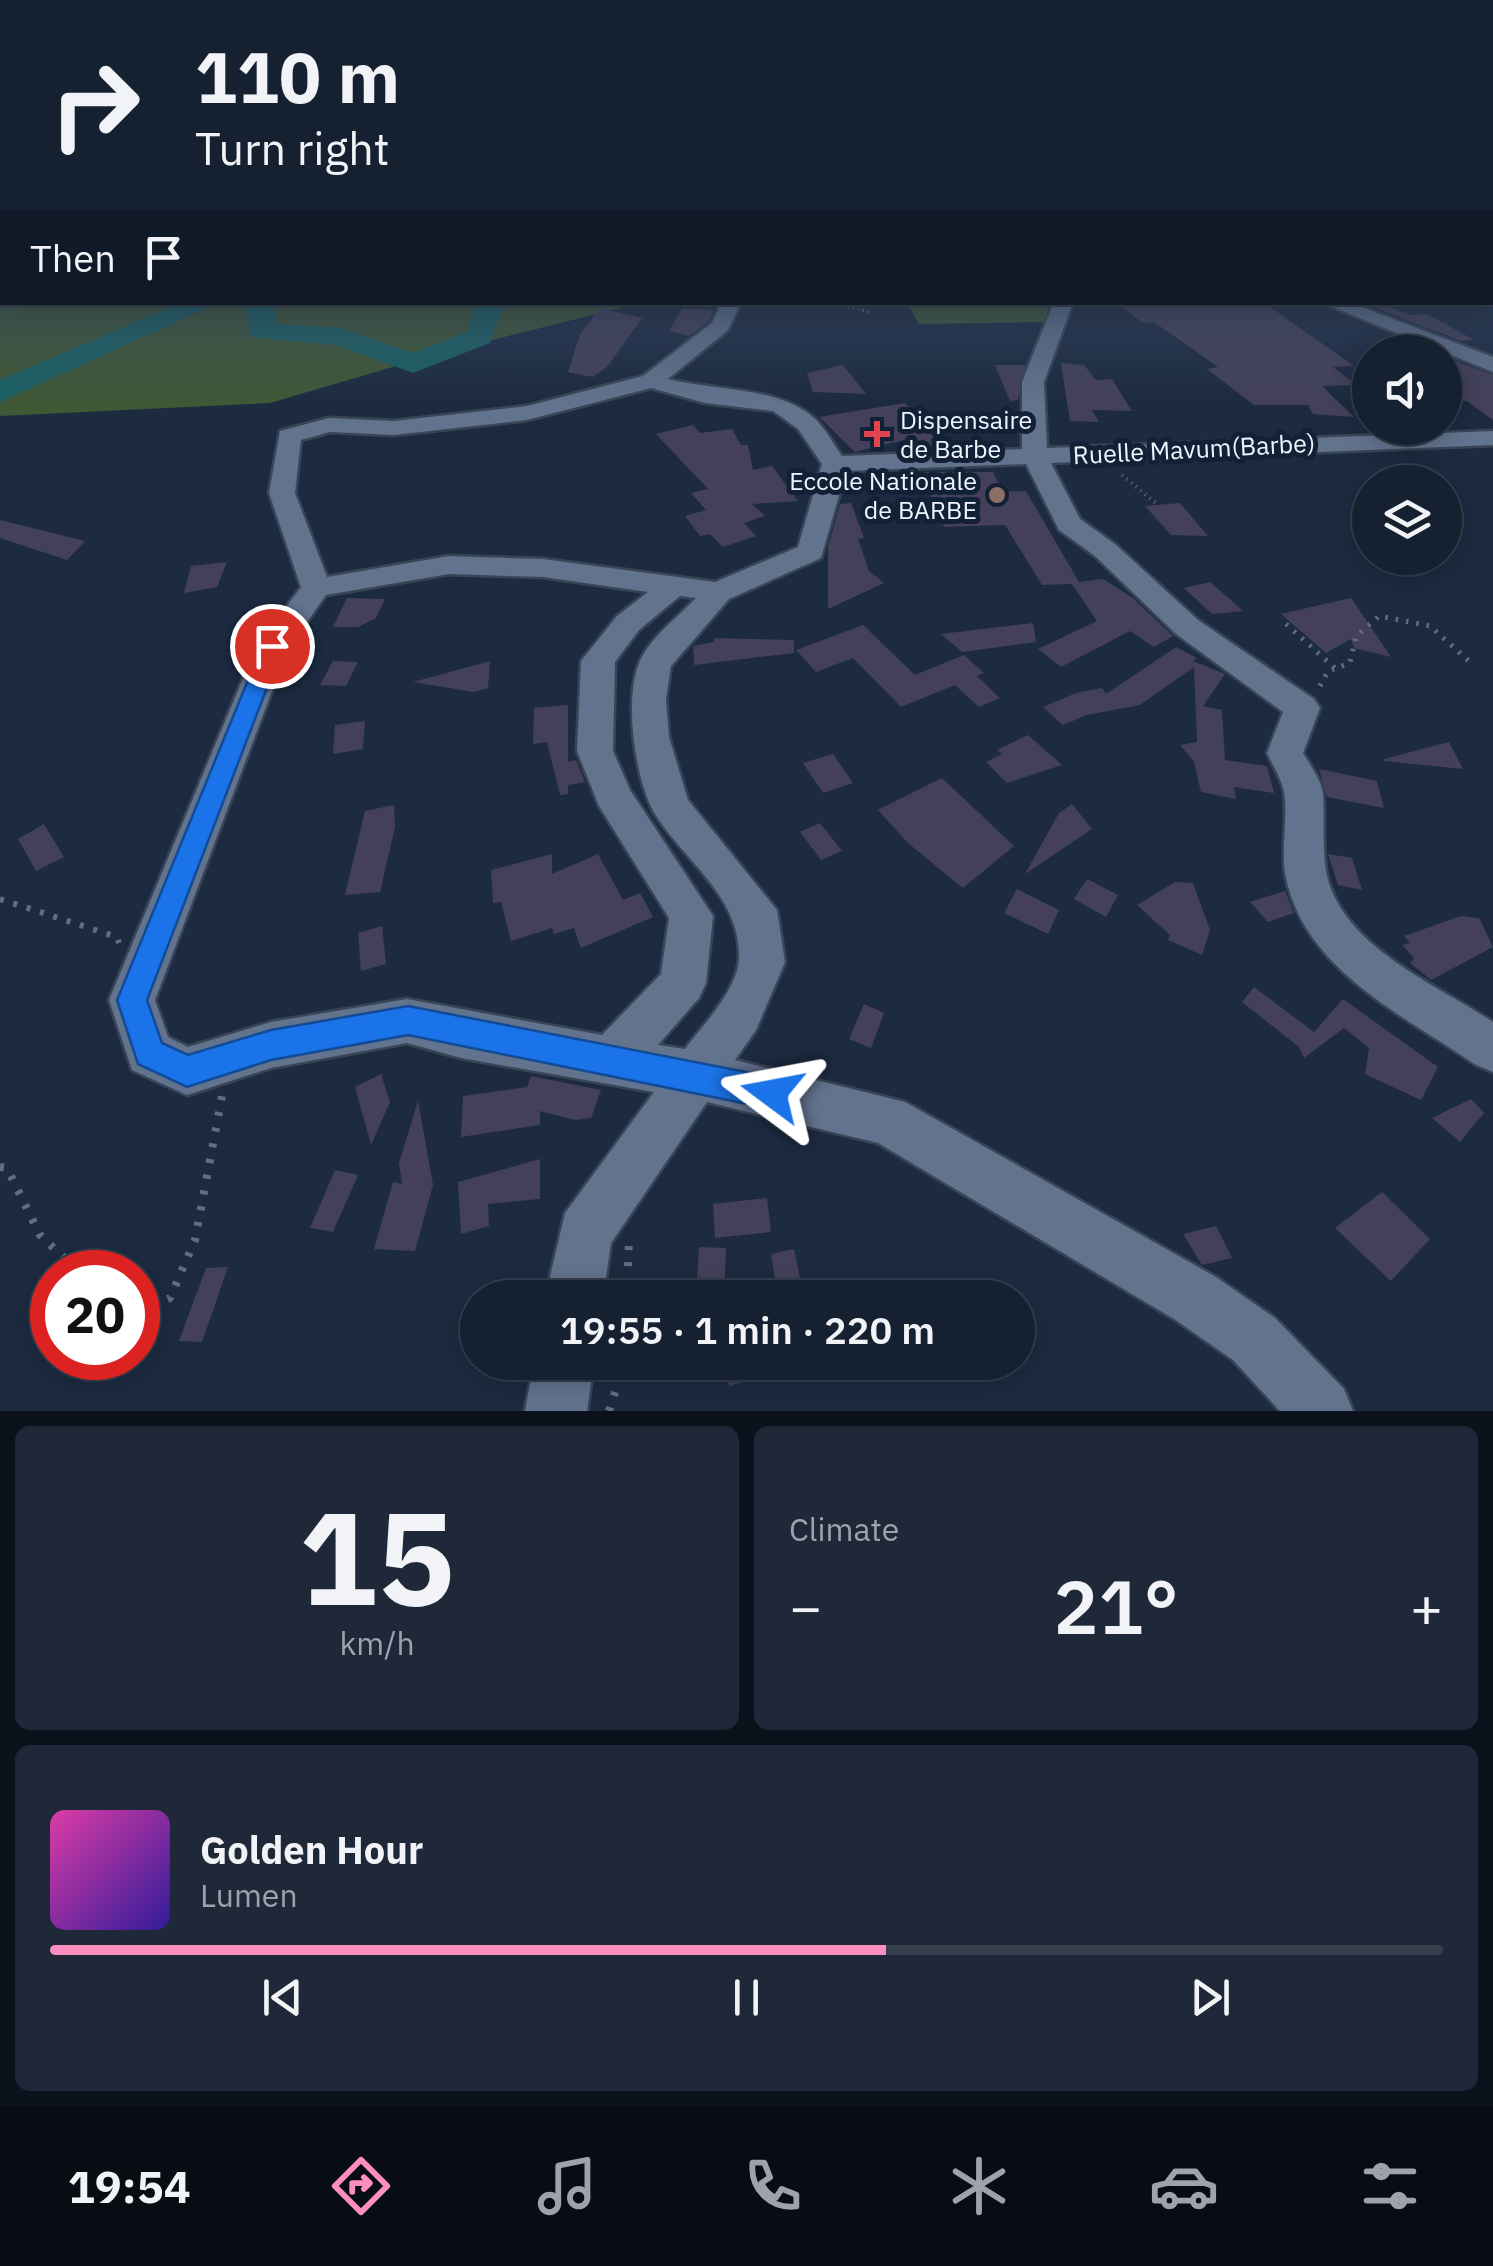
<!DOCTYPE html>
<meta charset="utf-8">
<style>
:root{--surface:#152031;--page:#1e2839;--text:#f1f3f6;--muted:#9da3ab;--line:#343e4d;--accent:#fd8ec0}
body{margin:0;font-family:"IBM Plex Sans",sans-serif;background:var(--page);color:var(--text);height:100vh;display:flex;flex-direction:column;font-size:38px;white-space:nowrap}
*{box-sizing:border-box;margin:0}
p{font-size:32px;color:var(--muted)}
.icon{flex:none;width:55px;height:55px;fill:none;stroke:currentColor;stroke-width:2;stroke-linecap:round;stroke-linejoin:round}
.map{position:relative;height:1411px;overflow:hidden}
.drawer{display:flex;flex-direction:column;gap:15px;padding:15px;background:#0c121b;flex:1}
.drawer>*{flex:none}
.hud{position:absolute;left:0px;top:0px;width:1495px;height:305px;box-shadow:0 5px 25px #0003,0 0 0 2px var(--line);background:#152031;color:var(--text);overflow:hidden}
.controls{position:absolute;left:1352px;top:335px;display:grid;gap:20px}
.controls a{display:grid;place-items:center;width:110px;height:110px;border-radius:50%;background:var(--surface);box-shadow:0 5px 25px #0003,0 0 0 2px var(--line);font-size:50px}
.speed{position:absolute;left:30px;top:1250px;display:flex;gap:20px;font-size:50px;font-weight:700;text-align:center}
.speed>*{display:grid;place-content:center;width:130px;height:130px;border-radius:50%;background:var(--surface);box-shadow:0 5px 25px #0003,0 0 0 2px var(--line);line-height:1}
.speed .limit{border:15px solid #d22;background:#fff;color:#111}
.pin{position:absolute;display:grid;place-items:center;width:85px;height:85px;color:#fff;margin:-42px;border:5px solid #fff;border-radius:50%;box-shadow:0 2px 10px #0007}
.me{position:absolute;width:110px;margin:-55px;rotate:283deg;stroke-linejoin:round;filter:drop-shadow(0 0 8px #0008)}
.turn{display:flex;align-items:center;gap:35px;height:210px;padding:0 30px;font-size:45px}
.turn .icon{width:130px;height:130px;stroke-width:2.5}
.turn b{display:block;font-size:70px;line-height:85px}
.then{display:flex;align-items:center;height:95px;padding:0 30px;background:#0003;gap:20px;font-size:38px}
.big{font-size:75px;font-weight:600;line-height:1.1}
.drawer .tile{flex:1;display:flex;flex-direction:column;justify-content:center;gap:15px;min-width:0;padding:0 35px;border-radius:15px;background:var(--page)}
.drawer .dial{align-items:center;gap:0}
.dial b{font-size:130px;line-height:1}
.song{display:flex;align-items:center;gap:30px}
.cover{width:120px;height:120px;border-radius:15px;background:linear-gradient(135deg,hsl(320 70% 55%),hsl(250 70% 35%))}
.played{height:10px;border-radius:5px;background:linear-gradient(90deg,var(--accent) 60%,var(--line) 60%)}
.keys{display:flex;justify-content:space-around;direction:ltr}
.heat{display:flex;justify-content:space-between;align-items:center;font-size:55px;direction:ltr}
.drawer .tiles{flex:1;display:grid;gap:15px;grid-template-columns:1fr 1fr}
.tile:last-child{grid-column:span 2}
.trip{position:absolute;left:460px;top:1280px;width:575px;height:100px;border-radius:50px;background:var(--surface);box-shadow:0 5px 25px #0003,0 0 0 2px var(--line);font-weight:600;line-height:100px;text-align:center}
.dock{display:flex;height:160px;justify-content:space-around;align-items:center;background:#080d14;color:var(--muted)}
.dock .icon{width:70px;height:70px}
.dock .selected{color:var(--accent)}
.dock b{font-size:45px;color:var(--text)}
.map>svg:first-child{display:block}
.green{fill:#3f5836}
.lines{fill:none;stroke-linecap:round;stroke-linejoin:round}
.river{fill:#1a6163;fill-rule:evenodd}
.building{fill:#44405b}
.minor-casing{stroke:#394556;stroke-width:5}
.path-far4{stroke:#626e80;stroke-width:2.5;stroke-dasharray:1 4;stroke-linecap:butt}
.path-far3{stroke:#626e80;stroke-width:4;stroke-dasharray:1 5;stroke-linecap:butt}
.path-far2{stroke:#626e80;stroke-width:5;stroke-dasharray:2.5 8;stroke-linecap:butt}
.path-far1{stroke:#626e80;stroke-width:6;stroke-dasharray:4 10;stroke-linecap:butt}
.path{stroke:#626e80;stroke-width:8;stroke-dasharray:4 12;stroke-linecap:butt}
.minor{fill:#62738e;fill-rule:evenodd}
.route{fill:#1a73e8;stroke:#114b97;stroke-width:2.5}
.health-dot{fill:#e0444e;stroke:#132137;stroke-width:4}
.education-dot{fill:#8d6e63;stroke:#132137;stroke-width:4}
.labels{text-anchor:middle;stroke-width:10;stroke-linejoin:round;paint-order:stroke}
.far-poi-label{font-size:25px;fill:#eff5fe;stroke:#132137;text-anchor:start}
.far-street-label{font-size:25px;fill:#eff5fe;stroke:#132137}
</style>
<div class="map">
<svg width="1493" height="1411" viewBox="0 0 1493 1411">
<rect width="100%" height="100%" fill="#1c2b41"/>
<!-- green -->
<g class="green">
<polygon points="0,207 2,302 641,303 440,353 270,403 0,416"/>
<polygon points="907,303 1048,303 1049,322 919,324"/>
</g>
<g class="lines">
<!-- river -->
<g class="river">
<polygon points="182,302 220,302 0,402 0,380"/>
<polygon points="245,302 273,302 277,324 341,328 413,353 467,332 477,302 505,302 490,343 413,373 336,345 250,337"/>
</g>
</g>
<!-- building -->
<g class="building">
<polygon points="1115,302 1263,302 1354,366 1333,367 1356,385 1322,386 1354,417 1313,414 1308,405 1254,405 1207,369 1218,367 1154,322 1143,323"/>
<polygon points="1360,302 1390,302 1391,308 1411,315 1427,314 1474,340 1461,341"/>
<polygon points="600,308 642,318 607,367 593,377 568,372 580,334"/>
<polygon points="682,309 692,309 714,310 709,321 689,336 669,331"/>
<polygon points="1445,357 1493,375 1493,420 1467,401 1445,402"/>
<polygon points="1061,363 1084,365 1096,380 1112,379 1132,411 1092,410 1099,422 1070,421"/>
<polygon points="843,365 866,394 813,392 807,373"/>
<polygon points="995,365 1025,365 1018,400 1010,401"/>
<polygon points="905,403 943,448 912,450 908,439 855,452 819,417"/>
<polygon points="693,425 700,433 732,429 741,445 748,445 753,470 772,466 798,501 752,504 765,516 744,523 756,536 723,547 710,534 700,536 685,516 706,510 691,493 708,489 656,434"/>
<polygon points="921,472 993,472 1003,492 1026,491 1079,582 1103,579 1133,598 1173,636 1154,647 1130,631 1061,667 1038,649 1097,621 1072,584 1042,585 1005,525 944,527"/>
<polygon points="851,503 864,538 858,539 869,571 884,583 828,609 828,547 840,504"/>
<polygon points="1180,503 1208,536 1171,535 1145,506"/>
<polygon points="0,520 85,541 67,560 0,538"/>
<polygon points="227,562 217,587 184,593 191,566"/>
<polygon points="1210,582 1243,611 1212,614 1184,588"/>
<polygon points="347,598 385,599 376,618 358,627 333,627"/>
<polygon points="1351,598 1391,657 1354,648 1351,639 1326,653 1281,614"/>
<polygon points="1033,623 1036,642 962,652 941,634"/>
<polygon points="863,625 915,675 964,655 984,673 977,676 1000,698 979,707 955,685 901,707 853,658 816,672 796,650"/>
<polygon points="714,638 794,640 794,653 694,665 693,646 714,642"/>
<polygon points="1176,647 1197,658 1193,661 1225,674 1203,706 1222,710 1225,760 1267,766 1274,793 1234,787 1236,799 1201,792 1194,762 1180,745 1197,742 1194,667 1140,705 1087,715 1063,725 1043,707 1076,693 1102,688 1106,694"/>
<polygon points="333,661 358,662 346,686 320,685"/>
<polygon points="490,661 488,688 474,692 413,682"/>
<polygon points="568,705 568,762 576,760 585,782 568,785 568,794 560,795 547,742 533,744 534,708"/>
<polygon points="365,721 363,749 333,754 335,725"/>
<polygon points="1028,735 1062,765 1007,783 986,762 1002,754 997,750"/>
<polygon points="1449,742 1463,769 1384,761 1384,759"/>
<polygon points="833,754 853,783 823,793 803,763"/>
<polygon points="1319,769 1377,781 1384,808 1327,797"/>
<polygon points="942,778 1014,846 963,888 909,844 878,810"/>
<polygon points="1072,804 1092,829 1025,874 1059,813"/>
<polygon points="394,805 395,827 380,892 345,895 365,811"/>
<polygon points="820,823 842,851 821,860 800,832"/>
<polygon points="44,824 64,857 36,871 18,839"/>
<polygon points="552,854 552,874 598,854 623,900 640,893 653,917 581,948 574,928 554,934 552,928 511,941 501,902 493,903 491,870"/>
<polygon points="1328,854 1352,858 1362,890 1338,885"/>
<polygon points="1087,879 1118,895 1106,917 1074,899"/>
<polygon points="1175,882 1193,883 1210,930 1202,955 1168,940 1170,935 1137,905"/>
<polygon points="1017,889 1059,910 1048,934 1004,913"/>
<polygon points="1285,891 1294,913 1268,922 1250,902"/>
<polygon points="1461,916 1479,918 1493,947 1431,980 1410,963 1414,958 1402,945 1410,943 1404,936"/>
<polygon points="382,926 386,964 361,971 358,933"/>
<polygon points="1254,987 1314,1032 1343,999 1438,1067 1421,1100 1365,1074 1369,1048 1344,1028 1304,1058 1299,1047 1242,1002"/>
<polygon points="864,1004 884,1013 871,1048 849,1039"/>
<polygon points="381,1074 390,1102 371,1145 355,1087"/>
<polygon points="531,1076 601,1090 591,1118 575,1120 540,1111 540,1125 461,1137 463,1096 527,1087"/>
<polygon points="1471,1099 1484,1113 1460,1142 1432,1118"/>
<polygon points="418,1101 433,1185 415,1251 374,1249 393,1182 402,1184 399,1163"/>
<polygon points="540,1159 540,1199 488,1204 489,1226 461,1234 458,1182"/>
<polygon points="335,1170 358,1175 333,1232 310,1228"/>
<polygon points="1382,1192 1430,1239 1391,1281 1335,1228"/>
<polygon points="767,1198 771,1232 715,1238 713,1204"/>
<polygon points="1216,1226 1232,1258 1202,1265 1183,1234"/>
<polygon points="699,1247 726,1248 724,1296 696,1295"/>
<polygon points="794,1249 804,1298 778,1298 771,1254"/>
<polygon points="228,1267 202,1342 179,1341 206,1268"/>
<polygon points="726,1362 788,1362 789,1369 729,1386"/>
</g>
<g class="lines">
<defs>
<g id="minor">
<path d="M722,302H741L728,330L668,379C714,391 776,386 813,417C825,427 833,444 842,456L1022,449V382L1054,302H1073L1044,382L1047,448L1493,431V445L1051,463L1080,519L1115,544L1198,620L1314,699L1320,708L1303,753C1310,765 1322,781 1323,794C1325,820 1322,845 1326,871C1340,946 1436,984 1493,1022V1072L1476,1065C1403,1015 1302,969 1285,873C1281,849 1289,806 1283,788C1280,776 1272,764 1267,753L1283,712L1176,634L1095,556L1059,530L1026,464L846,471L821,558L729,599L671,666L666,699L669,737L688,800L777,910L785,962L756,1030L735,1060L905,1102L1216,1277L1275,1318L1344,1389L1353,1411H1280L1233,1360L1174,1319L878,1143L707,1102L611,1243L603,1298H545L565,1213L654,1092L461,1058L407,1043L271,1068L187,1095L132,1070L109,1000L256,647L301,587L269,493L280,431L329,418L394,421L527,406L643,376L712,323ZM651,388L705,403L773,411L798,429L822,464L798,547L715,582L543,559L449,556L327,577L295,493L301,440L330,432L394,435L527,420ZM449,574L543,577L648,592L617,616L581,661L577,751L599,806L669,918L661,974L602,1035L407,999L271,1022L188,1047L168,1037L155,1000L288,649L326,595ZM680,596L696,598C678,617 650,638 640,661C623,697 635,785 657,817C687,863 741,898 739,958C738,989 703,1025 685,1049L658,1045L699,998L706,983L713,916L630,790L613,751L615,662L639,630Z"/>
<polygon points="1320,302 1348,302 1493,357 1493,372"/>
<polygon points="534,1362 594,1362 587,1411 525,1411"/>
</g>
</defs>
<!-- minor casing -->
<use href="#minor" class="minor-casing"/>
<!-- path-far4 -->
<polyline class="path-far4" points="829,302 872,313"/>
<!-- path-far3 -->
<g class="path-far3">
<polyline points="862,310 873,313"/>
<polyline points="1122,475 1158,505"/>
</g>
<!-- path-far2 -->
<g class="path-far2">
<polyline points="1286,624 1336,669"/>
<polyline points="1320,686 1328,671 1350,663 1356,636 1379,616 1430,626 1470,662"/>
</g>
<!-- path-far1 -->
<polyline class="path-far1" points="0,899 117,937 119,943"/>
<!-- path -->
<g class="path">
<polyline points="0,1167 7,1168 40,1235 79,1272"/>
<polyline points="627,1298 629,1239"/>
<polyline points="138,1311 170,1298 195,1240 222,1096"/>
<polyline points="609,1411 625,1362"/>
</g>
<!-- minor -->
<use href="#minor" class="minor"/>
</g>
<!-- sky -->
<linearGradient id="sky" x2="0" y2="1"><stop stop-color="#0f1824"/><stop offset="0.51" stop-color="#3a4a65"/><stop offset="1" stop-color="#3a4a65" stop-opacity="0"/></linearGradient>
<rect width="1493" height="405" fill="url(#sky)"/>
<!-- route -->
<polygon class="route" points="272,640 283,646 147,1000 162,1043 188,1055 271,1030 408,1006 772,1077 784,1082 789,1093 784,1105 772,1109 408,1035 271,1060 187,1087 138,1064 117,1000 262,646"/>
<!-- markers -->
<path class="health-dot" d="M872 419h10v10h10v10h-10v10h-10v-10h-10v-10h10z"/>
<circle class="education-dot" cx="997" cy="495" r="10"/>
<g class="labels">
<!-- far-poi labels -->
<g class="far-poi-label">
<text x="900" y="429">Dispensaire<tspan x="900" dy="29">de Barbe</tspan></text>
<text x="977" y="490" text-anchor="end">Eccole Nationale<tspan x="977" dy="29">de BARBE</tspan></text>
</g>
<!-- far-street labels -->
<g class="far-street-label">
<text transform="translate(1194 449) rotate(-3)" y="9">Ruelle Mavum(Barbe)</text>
</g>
</g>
</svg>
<div class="controls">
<a><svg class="icon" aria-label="sound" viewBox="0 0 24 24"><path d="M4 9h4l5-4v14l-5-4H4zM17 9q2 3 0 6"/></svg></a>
<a><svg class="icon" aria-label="layers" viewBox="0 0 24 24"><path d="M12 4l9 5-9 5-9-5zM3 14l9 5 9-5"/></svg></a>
</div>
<div class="speed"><div class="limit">20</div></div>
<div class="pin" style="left:272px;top:646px;background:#d93025"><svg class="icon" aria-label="arrive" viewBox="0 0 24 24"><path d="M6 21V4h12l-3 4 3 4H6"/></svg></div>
<svg class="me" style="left:772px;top:1093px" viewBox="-20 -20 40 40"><path d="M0-17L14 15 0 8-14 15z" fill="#1a73e8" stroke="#fff" stroke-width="4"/></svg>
<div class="trip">19:55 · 1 min · 220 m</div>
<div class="hud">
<div class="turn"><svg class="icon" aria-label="right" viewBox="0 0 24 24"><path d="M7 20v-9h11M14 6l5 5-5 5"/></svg><div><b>110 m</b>Turn right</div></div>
<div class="then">Then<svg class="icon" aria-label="arrive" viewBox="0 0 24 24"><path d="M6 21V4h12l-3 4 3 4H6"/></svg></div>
</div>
</div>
<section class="drawer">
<div class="tiles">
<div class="tile dial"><b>15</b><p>km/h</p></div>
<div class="tile"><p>Climate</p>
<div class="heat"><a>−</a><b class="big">21°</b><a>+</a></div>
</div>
<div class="tile">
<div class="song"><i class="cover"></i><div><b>Golden Hour</b><p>Lumen</p></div></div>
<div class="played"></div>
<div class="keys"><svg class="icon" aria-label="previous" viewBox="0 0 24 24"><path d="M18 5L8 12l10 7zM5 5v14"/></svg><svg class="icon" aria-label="pause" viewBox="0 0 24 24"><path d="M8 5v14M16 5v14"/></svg><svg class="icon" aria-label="next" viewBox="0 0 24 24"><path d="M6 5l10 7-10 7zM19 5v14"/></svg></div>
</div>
</div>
</section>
<nav class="dock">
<b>19:54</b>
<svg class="icon selected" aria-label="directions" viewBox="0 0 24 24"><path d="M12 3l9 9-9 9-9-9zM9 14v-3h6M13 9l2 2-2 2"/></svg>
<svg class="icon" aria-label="music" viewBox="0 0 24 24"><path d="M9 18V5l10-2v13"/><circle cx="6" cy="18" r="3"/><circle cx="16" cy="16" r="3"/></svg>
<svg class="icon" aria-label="phone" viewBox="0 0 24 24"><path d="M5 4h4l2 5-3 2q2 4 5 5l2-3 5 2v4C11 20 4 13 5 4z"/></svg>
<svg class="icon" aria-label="climate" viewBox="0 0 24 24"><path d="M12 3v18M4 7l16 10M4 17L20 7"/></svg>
<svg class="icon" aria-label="car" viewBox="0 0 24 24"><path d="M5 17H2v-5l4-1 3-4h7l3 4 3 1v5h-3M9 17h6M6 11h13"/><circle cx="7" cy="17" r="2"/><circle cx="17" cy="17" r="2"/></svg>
<svg class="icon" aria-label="filters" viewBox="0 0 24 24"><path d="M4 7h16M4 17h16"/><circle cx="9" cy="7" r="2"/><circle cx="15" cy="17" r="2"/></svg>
</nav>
